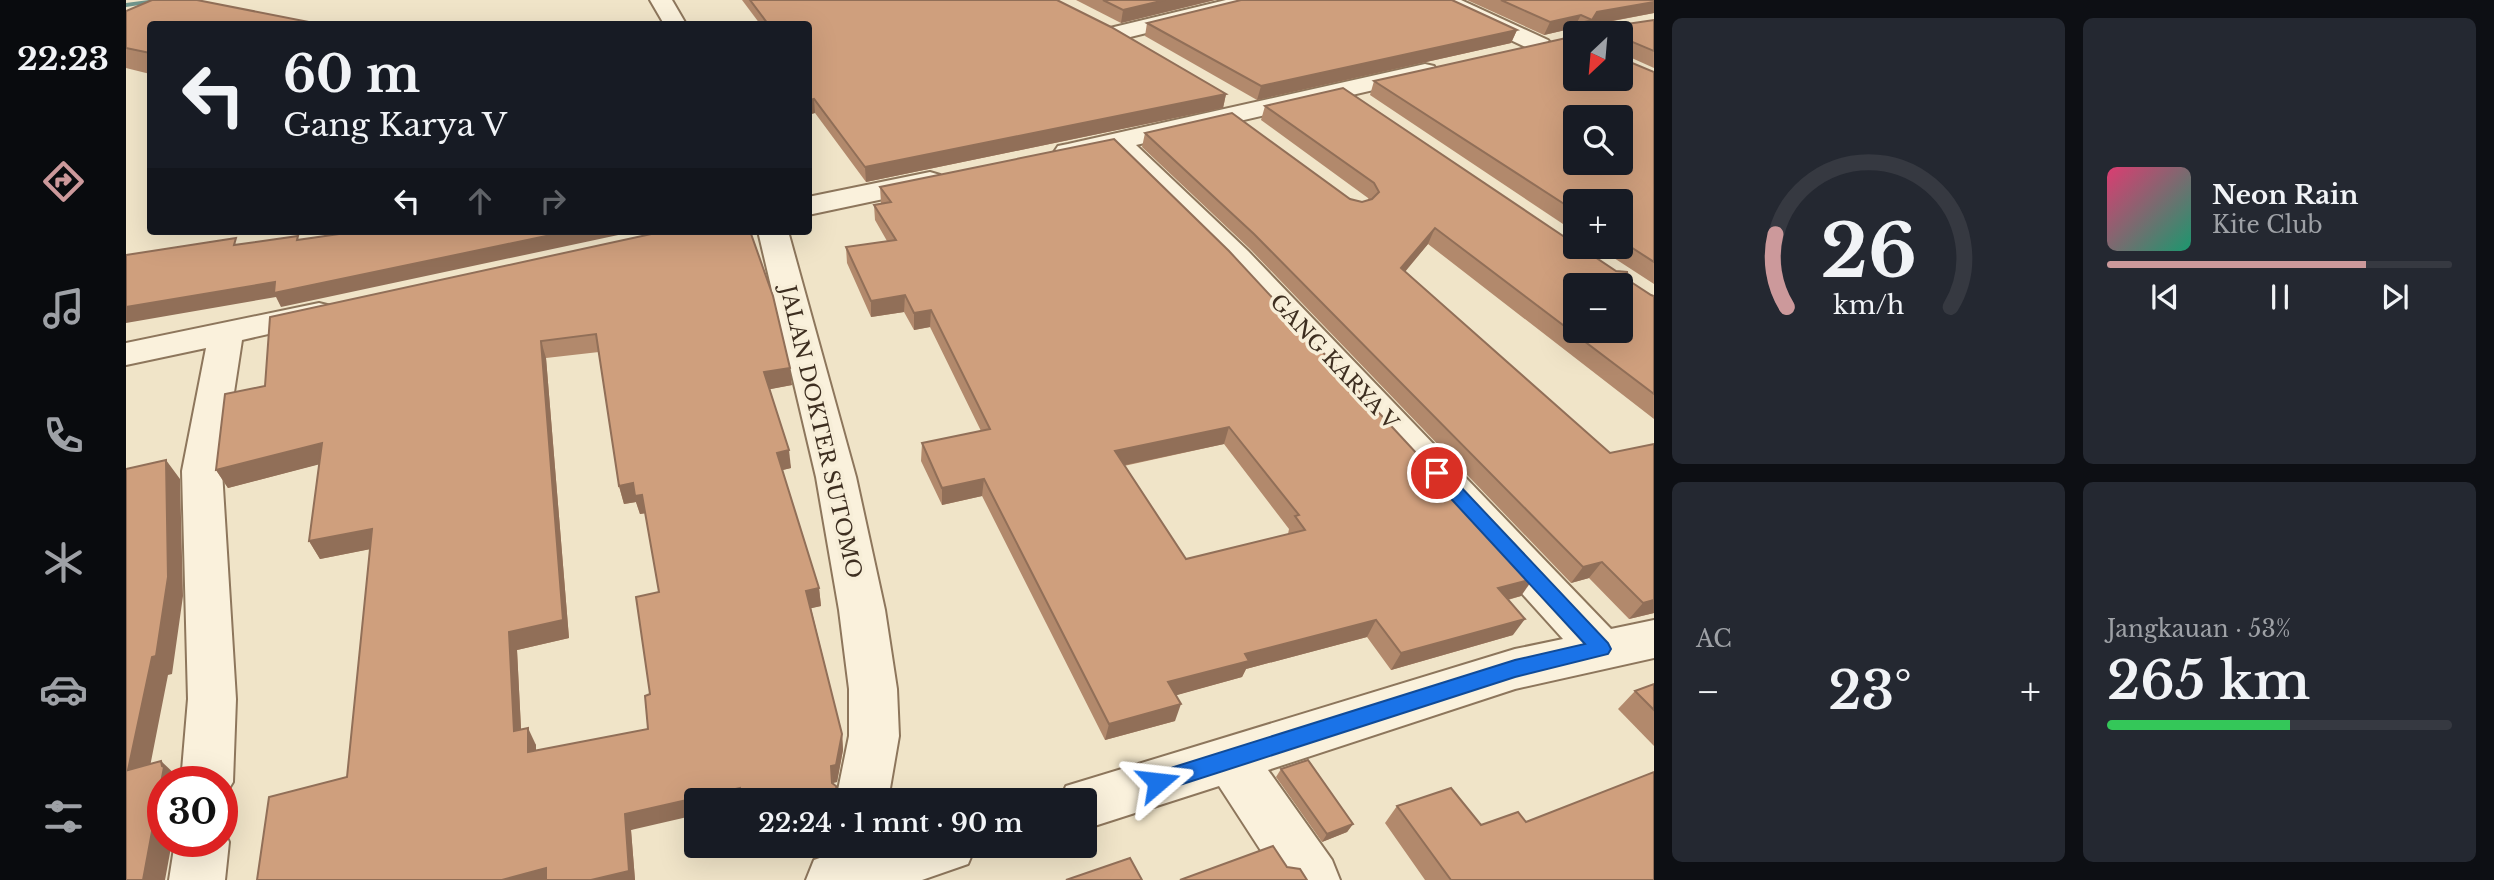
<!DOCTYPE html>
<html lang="id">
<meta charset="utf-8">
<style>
:root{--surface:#171b24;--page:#242831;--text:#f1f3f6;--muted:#9ea1a6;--line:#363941;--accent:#cc999b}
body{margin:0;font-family:"Libre Baskerville",serif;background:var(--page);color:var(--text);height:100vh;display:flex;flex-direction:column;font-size:26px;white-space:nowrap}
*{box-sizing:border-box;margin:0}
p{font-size:23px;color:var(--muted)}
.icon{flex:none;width:38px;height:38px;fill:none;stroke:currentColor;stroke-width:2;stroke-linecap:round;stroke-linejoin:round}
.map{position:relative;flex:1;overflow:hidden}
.drawer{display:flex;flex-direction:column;gap:18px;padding:18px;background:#0d0f14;width:840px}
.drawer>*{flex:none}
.top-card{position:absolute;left:21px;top:21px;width:665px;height:214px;border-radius:7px;box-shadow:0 7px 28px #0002;background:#171b24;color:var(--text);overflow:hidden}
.needle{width:46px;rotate:206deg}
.fabs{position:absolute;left:1437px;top:21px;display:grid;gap:14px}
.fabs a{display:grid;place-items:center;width:70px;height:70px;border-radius:7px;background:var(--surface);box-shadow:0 7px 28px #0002;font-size:35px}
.speed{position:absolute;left:21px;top:766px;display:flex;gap:14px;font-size:35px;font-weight:700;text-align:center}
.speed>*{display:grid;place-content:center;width:91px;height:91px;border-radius:50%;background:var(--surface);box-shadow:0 7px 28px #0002;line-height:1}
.speed .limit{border:10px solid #d22;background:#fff;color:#111}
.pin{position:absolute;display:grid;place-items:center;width:60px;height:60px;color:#fff;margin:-30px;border:4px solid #fff;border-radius:50%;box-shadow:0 2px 7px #0007}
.me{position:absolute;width:77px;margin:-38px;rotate:73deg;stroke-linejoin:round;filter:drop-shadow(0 0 5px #0008)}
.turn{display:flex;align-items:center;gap:24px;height:147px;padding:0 21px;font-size:32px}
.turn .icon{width:91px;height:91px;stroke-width:2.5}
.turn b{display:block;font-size:49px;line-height:60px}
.lanes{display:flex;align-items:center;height:66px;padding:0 21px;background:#0003;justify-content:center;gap:35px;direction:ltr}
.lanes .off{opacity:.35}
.big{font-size:52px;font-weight:600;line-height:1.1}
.drawer .tile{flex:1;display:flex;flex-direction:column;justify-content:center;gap:10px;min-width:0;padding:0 24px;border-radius:10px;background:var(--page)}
.drawer .dial{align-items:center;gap:0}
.dial svg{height:182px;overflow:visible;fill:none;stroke:var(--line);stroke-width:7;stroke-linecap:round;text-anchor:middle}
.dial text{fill:var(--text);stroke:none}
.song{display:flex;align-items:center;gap:21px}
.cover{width:84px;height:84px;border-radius:10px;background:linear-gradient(135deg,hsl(340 70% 55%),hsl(160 70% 35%))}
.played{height:7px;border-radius:4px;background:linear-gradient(90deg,var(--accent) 75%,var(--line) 75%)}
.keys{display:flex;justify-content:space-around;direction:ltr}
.heat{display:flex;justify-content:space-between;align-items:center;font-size:38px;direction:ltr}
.charge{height:10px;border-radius:5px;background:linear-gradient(90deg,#34c759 53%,var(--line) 0)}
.drawer .tiles{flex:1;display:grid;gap:18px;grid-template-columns:repeat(2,1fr)}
.trip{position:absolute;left:558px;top:788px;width:413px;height:70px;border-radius:7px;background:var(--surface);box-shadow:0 7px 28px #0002;font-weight:600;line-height:70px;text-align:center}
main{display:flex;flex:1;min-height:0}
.menu{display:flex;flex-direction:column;width:126px;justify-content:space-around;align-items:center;background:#090b0e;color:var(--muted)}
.menu .icon{width:49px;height:49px}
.menu .selected{color:var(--accent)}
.menu b{font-size:32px;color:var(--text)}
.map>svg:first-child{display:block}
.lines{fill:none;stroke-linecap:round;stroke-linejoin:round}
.stream{fill:#6f938a;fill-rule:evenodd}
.minor-casing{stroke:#8d765c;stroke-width:4}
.minor{fill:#faf1dc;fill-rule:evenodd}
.wall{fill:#b2896c;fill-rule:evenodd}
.shaded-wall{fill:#916f58}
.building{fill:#cf9f7d;stroke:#916f58;stroke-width:2;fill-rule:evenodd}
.route{fill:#1a73e8;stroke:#114b97;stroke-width:2}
.labels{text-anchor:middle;stroke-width:7;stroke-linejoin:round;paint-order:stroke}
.street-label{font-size:21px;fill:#3d2e20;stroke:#f7eed8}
</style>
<main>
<nav class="menu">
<b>22:23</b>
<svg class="icon selected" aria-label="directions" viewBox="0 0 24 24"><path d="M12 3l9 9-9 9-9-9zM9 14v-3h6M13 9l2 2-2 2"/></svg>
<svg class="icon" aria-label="music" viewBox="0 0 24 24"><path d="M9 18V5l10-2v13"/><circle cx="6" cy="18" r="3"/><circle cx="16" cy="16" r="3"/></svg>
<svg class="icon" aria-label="phone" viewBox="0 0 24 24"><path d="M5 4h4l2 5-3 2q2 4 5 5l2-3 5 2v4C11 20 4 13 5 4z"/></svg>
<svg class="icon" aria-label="climate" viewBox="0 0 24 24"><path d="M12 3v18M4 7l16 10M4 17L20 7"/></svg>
<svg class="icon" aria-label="car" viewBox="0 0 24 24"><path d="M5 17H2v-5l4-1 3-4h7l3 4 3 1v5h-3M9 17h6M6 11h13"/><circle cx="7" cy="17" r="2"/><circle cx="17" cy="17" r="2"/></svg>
<svg class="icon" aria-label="filters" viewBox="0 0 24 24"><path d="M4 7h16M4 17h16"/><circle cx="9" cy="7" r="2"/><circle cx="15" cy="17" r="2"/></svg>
</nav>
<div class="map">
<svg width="1528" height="880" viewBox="0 0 1528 880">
<rect width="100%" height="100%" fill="#f0e4c8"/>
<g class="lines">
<!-- stream -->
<polygon class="stream" points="23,0 47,0 0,7 0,3"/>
<defs>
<g id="minor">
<polygon points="524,0 546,0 560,24 538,24"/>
<polygon points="1100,0 1137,0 1134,5 992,40 984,38 981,33 984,28"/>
<polygon points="1307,0 1335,0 1422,40 1426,45 1422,50 1406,50 1310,5"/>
<polygon points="1299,64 1308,66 1311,71 1308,76 1010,145 1122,251 1485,629 1528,620 1528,658 1389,689 1142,770 1206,860 1214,880 1154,880 1093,786 959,829 959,800 934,800 940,786 1389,649 1437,639 1100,265 985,150 942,160 932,158 928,152 932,146 942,144"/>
<polygon points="804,172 814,175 818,181 814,187 682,215 682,197"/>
<polygon points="632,231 662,231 730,477 759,610 771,689 773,736 762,800 710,800 723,736 723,689 713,610 690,477"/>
<polygon points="193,303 205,306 210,313 205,320 116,340 96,471 110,699 107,782 96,800 96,782 55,782 62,699 56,471 80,348 0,365 0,343"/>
<polygon points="96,826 103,842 99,880 43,880 49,842 96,842"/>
<polygon points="731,845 850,845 842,864 796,880 680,880 688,860"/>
</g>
</defs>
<!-- minor casing -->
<use href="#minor" class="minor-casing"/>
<!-- minor -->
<use href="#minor" class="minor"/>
</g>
<!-- wall -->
<g class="wall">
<polygon points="616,0 931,0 1100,94 1097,108 740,182 689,113 685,114 682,111 682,24 634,24"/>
<polygon points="950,0 1089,0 995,23"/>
<polygon points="1341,0 1528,0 1528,13 1482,22 1501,24 1528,20 1528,68 1499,55 1499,60 1528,72 1528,284 1471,247 1494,247 1494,201 1449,201 1449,232 1244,95 1248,81 1494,33 1453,33 1454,31 1448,28 1418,35"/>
<polygon points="0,11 24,24 24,74 0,68"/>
<polygon points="1021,23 1391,30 1385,43 1131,100 1019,36"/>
<polygon points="1139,106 1502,280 1525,295 1528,296 1528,419 1302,244 1279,271 1484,453 1528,444 1528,613 1503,619 1463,578 1445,583 1124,249 1016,147 1019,133 1224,199 1236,202 1243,200 1242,198 1135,120"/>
<path d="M754,187L1395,596L1382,600L1387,635L1265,670L1241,637L1120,669L1116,677L1050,695L1049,721L979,740L856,496L816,505L795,461L796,443L855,431L804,327L788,330L778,312L745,317L721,263L720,247L761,241L749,220L748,205L755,203ZM1098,444L1163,529L1162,534L1060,559L998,466Z"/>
<path d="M539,231L666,385L644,389L665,468L656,470L693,588L695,606L685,608L716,734L717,750L711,782L570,800L505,830L509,880H131L221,777L244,549L194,559L183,541L193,464L102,488L90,470L139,386ZM473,352L493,486L498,504L510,502L514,514L519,513L533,592L522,729L410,751V745L395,729L391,650L443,638L420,358Z"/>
<polygon points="1528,684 1528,746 1492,709 1509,691"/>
<polygon points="1155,769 1227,824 1221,832 1196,842 1150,777"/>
<polygon points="1271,806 1355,825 1400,822 1528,880 1299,880 1259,823"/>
</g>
<!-- shaded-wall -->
<g class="shaded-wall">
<polygon points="1039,0 1089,0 995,23 997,10"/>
<polygon points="1528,2 1528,13 1464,25 1466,20 1471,12"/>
<polygon points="1455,15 1448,28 1418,35 1424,22"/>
<polygon points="1391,30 1385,43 1131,100 1135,86"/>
<polygon points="1100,94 1097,108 740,182 739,167"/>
<polygon points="688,99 689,113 685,114 684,100"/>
<polygon points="1309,228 1302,244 1269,284 1275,268"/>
<polygon points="444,231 511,231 155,307 150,297 0,323 0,307"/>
<polygon points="779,295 778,312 745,317 745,301"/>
<polygon points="805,310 804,327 788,330 788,313"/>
<polygon points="415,341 420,358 443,638 391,650 396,748 388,731 383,632"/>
<polygon points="664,368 666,385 640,390 638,372"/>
<polygon points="1103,427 1098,444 985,468 989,451"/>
<polygon points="196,443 206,461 102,488 90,470"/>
<polygon points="663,450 665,468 653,471 651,453"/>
<polygon points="40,460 54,479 57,596 46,674 42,675 20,787 2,770"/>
<polygon points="858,479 856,496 816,505 816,488"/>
<polygon points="507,483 516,495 521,513 514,514 510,502 498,504 493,486"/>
<polygon points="246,529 255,547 194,559 183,541"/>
<polygon points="1476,562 1463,578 1445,583 1457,567"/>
<polygon points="1407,579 1395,596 1361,605 1372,588"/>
<polygon points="693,588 695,606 682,609 680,591"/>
<polygon points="1528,600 1528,613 1503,619 1517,603"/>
<polygon points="1399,619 1387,635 1265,670 1275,653"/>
<polygon points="1250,620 1241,637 1120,669 1116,677 1037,699 1042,682 1119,654"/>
<polygon points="1055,704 1049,721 979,740 983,724"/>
<polygon points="402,728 410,745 410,769 402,752"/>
<polygon points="716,734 717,750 711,782 707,783 705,766"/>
<polygon points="35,761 53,778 54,782 37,782 37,842 46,842 39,880 17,880 36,766"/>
<polygon points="614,788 617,800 570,800 570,815 505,830 509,880 465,880 499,814"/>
<polygon points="1227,824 1221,832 1196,842 1201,834"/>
<polygon points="624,845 668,845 626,855"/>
<polygon points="420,868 427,880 376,880"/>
</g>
<!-- building -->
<g class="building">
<polygon points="26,0 71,0 193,24 24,24 24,53 0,48 0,11"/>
<polygon points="624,0 931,0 985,27 1100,94 739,167 688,99 684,100 682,98 682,24 642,24"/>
<polygon points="977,0 1039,0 997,10"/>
<polygon points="1115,0 1326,0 1391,30 1135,86 1021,23"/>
<polygon points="1375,0 1528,0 1528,2 1471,12 1466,20 1455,15 1424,22"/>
<path d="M1466,20L1501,24L1528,20V51L1502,40L1498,42L1499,60L1528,72V262L1494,240V201H1449V211L1248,81L1449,36V79H1494V33H1456L1458,22ZM1449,117H1494V163H1449Z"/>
<path d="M1217,88L1449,244V247H1454L1490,271L1501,272L1502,280L1525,295L1528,296V394L1309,228L1275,268L1484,453L1528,444V600L1517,603L1476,562L1457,567L1128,234L1019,133L1106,113L1224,199L1236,202L1246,199L1253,192L1248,183L1139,106ZM1449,285H1494V331H1449Z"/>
<path d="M988,139L1103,251L1407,579L1372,588L1399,619L1275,653L1250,620L1119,654L1123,661L1042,682L1055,704L983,724L858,479L816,488L796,443L864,429L805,310L788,313L779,295L745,301L720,247L770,240L748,205L765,202L754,187ZM1103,427L1173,515L1169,516L1179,530L1060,559L989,451Z"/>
<polygon points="234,231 444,231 148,293 149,282 0,307 0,255 110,238 108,245 172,236 171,240"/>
<path d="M539,231H624L647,296L664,368L638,372L663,450L651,453L693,588L680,591L716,734L710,765L705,766L706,783L710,786L713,800H616L614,788L499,814L503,871L465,880H420V868L376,880H131L143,797L221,777L246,529L183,541L196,443L90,470L99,394L139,386L144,317ZM470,334L493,486L507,483L509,496L516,495L533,592L510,597L524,694L519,696L522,729L402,752V728L388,731L383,632L437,620L415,341Z"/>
<polygon points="40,460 42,577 30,656 26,657 2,770 35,761 36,766 38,767 17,880 0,880 0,469"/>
<polygon points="1528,684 1528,710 1509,691"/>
<polygon points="1182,760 1227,824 1201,834 1155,769"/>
<polygon points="1528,772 1528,880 1325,880 1271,806 1325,788 1355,825 1392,812 1400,822"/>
<polygon points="1147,846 1161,867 1174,869 1181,880 1054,880"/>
<polygon points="1004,858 1016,880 940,880"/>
</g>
<!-- route -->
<polygon class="route" points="1311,467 1317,468 1482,643 1485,649 1482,654 1389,677 1032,792 1024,789 1021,782 1024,775 1032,772 1389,660 1459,644 1305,477 1303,473 1305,468"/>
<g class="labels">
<!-- street labels -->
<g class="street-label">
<text transform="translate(1208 362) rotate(47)" y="7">GANG KARYA V</text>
<text transform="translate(695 432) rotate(77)" y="7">JALAN DOKTER SUTOMO</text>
</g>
</g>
</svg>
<div class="fabs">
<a><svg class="needle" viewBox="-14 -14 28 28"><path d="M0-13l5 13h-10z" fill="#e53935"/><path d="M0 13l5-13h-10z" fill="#9ea1a6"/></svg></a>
<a><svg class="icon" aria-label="search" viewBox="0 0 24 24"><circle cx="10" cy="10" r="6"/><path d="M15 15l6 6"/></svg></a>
<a>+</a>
<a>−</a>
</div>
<div class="speed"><div class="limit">30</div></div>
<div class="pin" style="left:1311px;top:473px;background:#d93025"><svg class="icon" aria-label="arrive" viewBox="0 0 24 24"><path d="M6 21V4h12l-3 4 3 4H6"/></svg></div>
<svg class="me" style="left:1032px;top:782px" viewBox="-20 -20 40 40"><path d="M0-17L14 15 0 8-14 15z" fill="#1a73e8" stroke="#fff" stroke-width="4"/></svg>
<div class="trip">22:24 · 1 mnt · 90 m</div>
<div class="top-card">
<div class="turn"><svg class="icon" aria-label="left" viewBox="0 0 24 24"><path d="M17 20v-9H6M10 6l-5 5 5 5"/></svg><div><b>60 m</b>Gang Karya V</div></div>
<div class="lanes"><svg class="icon" aria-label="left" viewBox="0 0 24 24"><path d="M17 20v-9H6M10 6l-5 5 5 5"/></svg><svg class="icon off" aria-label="ahead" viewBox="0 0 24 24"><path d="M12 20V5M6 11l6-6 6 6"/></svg><svg class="icon off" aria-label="right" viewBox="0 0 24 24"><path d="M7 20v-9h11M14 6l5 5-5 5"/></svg></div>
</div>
</div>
<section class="drawer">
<div class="tiles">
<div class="tile dial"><svg viewBox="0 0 100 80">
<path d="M14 69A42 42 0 1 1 86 69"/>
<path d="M14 69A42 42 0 0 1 9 37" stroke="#cc999b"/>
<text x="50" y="56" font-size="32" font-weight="700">26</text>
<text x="50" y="72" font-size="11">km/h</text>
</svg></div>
<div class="tile">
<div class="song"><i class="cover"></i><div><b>Neon Rain</b><p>Kite Club</p></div></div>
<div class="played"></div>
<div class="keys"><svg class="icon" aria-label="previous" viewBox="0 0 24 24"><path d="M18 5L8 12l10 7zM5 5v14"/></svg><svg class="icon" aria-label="pause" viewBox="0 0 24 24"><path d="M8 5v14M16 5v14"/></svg><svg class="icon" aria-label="next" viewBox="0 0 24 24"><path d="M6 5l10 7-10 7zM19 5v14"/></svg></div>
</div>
<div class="tile"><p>AC</p>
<div class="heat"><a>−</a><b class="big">23°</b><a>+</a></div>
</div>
<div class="tile"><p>Jangkauan · 53%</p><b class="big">265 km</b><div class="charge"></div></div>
</div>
</section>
</main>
